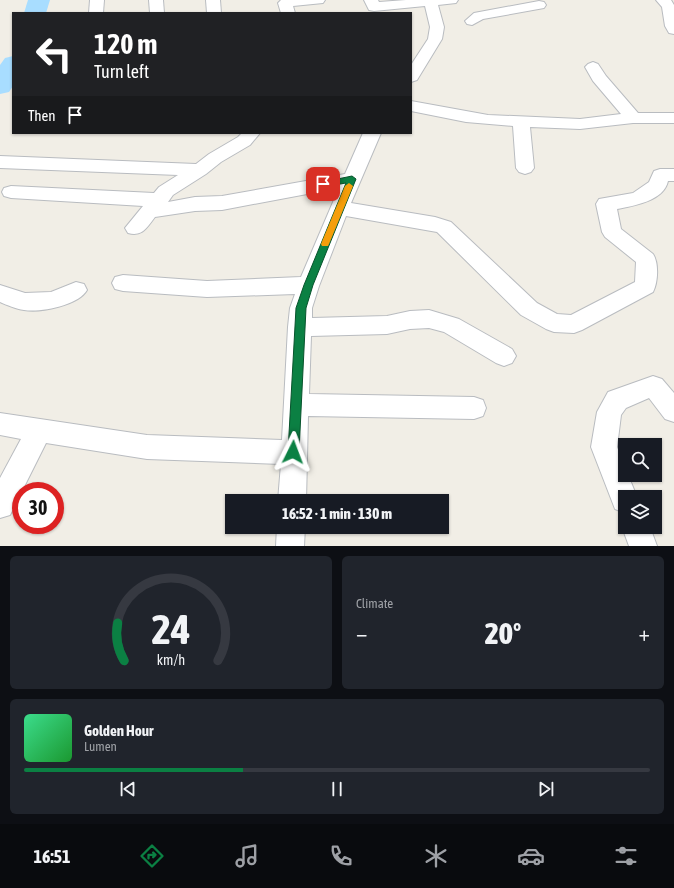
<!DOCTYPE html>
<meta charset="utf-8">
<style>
:root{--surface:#171b24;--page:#20242c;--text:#f1f3f6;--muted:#9ea1a6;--line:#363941;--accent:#0b8043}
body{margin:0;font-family:"Asap Condensed",sans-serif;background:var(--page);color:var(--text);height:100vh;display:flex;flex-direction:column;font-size:15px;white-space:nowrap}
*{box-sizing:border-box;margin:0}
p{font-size:13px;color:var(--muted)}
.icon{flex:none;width:22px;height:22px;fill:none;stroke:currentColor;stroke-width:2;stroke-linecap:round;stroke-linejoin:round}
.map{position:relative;height:546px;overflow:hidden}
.drawer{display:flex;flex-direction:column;gap:10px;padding:10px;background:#0d0f14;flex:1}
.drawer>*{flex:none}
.guide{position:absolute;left:12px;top:12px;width:400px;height:122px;border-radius:0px;box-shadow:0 1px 3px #0004;background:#202124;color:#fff;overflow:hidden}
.buttons{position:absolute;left:618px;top:438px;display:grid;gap:8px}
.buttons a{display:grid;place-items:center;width:44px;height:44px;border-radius:0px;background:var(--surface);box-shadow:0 1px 3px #0004;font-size:20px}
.speed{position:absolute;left:12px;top:482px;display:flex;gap:8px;font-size:20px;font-weight:700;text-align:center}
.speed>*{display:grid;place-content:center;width:52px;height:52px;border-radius:50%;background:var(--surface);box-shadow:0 1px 3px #0004;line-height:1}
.speed .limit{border:6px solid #d22;background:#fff;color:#111}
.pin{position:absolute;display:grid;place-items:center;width:34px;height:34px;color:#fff;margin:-17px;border-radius:8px;box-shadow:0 2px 6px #0006}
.me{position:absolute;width:44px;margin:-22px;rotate:3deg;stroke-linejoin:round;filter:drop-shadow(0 0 3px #0008)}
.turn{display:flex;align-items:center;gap:14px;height:84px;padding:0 16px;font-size:18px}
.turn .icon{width:52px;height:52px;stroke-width:2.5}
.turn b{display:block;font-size:28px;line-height:34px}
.then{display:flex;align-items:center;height:38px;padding:0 16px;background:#0003;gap:8px;font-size:15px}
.big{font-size:30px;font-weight:800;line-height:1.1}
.drawer .widget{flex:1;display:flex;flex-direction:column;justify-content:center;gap:6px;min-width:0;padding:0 14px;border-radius:6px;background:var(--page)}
.drawer .dial{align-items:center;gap:0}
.dial svg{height:104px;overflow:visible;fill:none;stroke:var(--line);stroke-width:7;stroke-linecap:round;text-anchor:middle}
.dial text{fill:var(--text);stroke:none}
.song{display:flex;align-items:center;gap:12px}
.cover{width:48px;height:48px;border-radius:6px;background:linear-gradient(135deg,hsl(150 70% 55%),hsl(130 70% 35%))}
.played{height:4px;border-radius:2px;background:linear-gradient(90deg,var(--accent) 35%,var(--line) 35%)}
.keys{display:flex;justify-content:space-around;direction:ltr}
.heat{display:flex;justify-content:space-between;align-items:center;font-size:22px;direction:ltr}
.drawer .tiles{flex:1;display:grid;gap:10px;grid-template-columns:1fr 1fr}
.widget:last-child{grid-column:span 2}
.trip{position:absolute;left:225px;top:494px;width:224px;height:40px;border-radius:0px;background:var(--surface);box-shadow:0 1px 3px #0004;font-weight:800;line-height:40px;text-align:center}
.tab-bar{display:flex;height:64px;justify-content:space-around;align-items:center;background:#090b0e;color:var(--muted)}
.tab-bar .icon{width:28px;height:28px}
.tab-bar .active{color:var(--accent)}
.tab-bar b{font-size:18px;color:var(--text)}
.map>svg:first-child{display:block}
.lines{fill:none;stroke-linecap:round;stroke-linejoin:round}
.river{fill:#a8ddff;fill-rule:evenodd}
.street-casing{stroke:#b9bcc0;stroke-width:2}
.street{fill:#fff;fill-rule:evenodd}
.route{fill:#0b8043;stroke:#07532c}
.slow{fill:#f59e0b}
</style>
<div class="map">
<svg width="674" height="546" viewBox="0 0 674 546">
<rect width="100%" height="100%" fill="#f1eee6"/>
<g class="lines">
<!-- river -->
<g class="river">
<polygon points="28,0 50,0 46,13 24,13"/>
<polygon points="13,56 13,86 9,92 0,94 0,65 5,58"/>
</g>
<defs>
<g id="street">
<polygon points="90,0 104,0 103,13 89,13"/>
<polygon points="149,0 163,0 164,13 150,13"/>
<polygon points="206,0 220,0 221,13 207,13"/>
<polygon points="281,0 325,0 323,3 293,6 295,13 281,13 278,3"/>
<polygon points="364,0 378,0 379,2 406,0 458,0 456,3 438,5 444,27 442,39 417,80 411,82 411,65 428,39 430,27 425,6 374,11 369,10"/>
<polygon points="656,0 671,0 674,5 674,34 669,33 665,26 662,7"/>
<polygon points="539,1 544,2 546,5 544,8 483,19 472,25 467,24 465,21 474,13"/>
<polygon points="593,62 598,64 606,76 638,113 674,113 674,123 633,123 580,129 530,127 534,168 531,172 525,174 519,172 516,168 513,126 466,122 411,111 411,101 488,115 580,119 621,114 593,81 585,67 588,64"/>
<path d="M242,133H260L250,145L221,162L206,174L173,195L168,202L195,197L222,196L345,174L363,133H381L351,203L435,217L451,222L537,303L557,314L571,315L635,282L636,262L605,237L602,232L596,204L599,199L633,193L649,182L654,171L660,169H674V181H668C664,201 633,206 617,209L621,229L653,254C659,263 658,282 653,292L582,330L574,333L554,332L546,329L521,315L437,232L346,216L319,286L312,308V318L387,316L410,311L429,310L459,319L512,349L516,356L512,363L504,366L496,363L444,332L429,328L410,329L387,334L311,336L309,394L474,397L483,400L486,408L483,416L474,419L308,416L306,501H278L281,464L147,459L46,443L10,515L0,518V478L21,439L0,435V413L147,435L282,440L288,327L290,308L295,294L207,297L123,291L115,289L112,283L115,277L123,275L207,281L301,277L339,188L222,210L195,211L155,217C147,227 143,237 128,233L125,228L143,206L11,198L4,196L2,192L4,188L11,186L154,193L159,187L178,175L0,168V156L196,164L209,154L238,137Z"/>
<path d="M76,282L84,284L87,290C79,305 40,313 24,310C16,309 7,305 0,302V285L25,293L51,292Z"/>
<polygon points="653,376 662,379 674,393 674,422 665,419 649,398 626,408 621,415 617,447 625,467 625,475 628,475 637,497 625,497 625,513 615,509 591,447 597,412 608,392"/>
<polygon points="625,520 625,527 650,527 657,546 629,546 622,527"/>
<polygon points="277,527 305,527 304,546 276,546"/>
</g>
</defs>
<!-- street casing -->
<use href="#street" class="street-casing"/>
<!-- street -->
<use href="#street" class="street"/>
</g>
<!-- route -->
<polygon class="route" points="352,176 356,179 313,285 306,308 299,452 297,456 293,457 289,456 288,452 296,308 304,285 346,183 323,187 319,184 323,182"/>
<!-- slow -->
<polygon class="slow" points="349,183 353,186 329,244 328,246 322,246 321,244 345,186"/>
</svg>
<div class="buttons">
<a><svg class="icon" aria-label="search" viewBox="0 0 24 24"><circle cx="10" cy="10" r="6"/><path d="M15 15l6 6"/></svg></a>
<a><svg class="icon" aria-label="layers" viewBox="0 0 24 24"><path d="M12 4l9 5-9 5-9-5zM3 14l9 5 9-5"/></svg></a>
</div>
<div class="speed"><div class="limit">30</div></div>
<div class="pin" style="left:323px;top:184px;background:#d93025"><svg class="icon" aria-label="arrive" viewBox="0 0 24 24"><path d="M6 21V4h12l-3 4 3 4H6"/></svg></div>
<svg class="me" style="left:293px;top:452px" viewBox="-20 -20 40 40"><path d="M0-17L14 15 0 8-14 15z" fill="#0b8043" stroke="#fff" stroke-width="4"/></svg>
<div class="trip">16:52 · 1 min · 130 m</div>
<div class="guide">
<div class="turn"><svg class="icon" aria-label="left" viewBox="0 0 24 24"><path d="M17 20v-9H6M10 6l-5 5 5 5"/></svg><div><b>120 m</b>Turn left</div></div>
<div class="then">Then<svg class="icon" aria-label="arrive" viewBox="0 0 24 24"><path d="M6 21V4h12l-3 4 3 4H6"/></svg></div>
</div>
</div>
<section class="drawer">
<div class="tiles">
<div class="widget dial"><svg viewBox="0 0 100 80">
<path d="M14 69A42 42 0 1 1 86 69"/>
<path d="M14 69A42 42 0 0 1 9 40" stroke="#0b8043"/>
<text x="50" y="56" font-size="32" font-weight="700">24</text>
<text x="50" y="72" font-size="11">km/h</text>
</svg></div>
<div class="widget"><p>Climate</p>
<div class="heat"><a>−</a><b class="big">20°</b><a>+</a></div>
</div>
<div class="widget">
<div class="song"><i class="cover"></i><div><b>Golden Hour</b><p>Lumen</p></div></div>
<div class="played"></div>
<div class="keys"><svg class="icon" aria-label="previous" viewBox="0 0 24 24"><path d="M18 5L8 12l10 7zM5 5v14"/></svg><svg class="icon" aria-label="pause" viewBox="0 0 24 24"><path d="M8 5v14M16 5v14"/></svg><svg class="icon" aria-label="next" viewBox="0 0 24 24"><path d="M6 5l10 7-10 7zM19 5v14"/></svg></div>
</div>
</div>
</section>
<nav class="tab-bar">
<b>16:51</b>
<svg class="icon active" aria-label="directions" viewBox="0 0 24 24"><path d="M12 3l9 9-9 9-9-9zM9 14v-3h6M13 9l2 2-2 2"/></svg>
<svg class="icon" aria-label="music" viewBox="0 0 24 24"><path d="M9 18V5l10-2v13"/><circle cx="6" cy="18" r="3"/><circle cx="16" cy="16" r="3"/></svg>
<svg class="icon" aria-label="phone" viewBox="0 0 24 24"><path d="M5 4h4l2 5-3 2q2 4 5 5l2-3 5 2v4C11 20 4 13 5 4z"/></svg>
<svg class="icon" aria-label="climate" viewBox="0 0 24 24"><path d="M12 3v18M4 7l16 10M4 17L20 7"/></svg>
<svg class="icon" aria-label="car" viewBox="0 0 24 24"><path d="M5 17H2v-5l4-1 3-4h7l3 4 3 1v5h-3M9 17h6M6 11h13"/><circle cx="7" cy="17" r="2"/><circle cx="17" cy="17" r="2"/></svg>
<svg class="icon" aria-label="filters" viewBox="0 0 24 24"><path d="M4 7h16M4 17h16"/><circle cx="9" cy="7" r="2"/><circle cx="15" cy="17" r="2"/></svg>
</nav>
